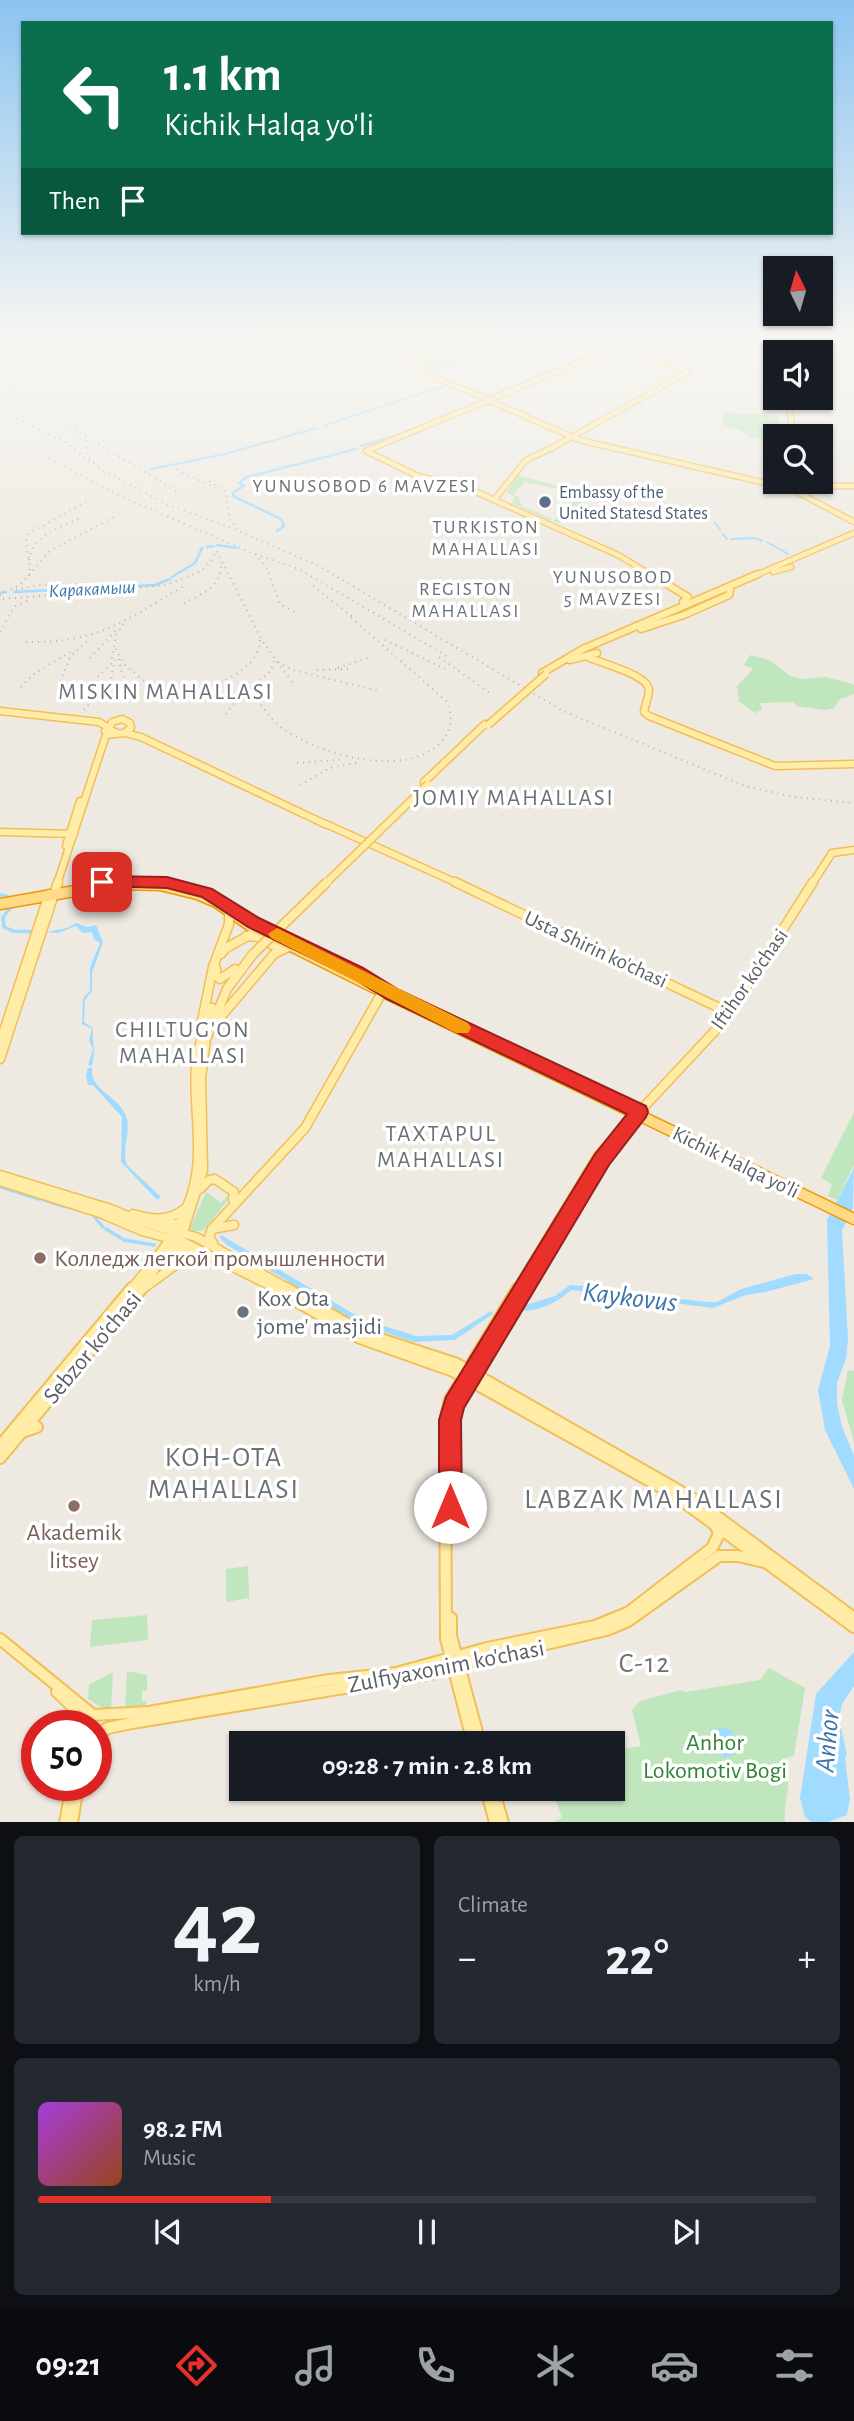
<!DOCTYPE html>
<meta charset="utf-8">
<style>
:root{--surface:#171b24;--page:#242831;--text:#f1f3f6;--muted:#9ea1a6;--line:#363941;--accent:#ea302b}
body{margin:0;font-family:"Alegreya Sans",sans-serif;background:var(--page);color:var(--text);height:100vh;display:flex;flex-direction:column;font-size:26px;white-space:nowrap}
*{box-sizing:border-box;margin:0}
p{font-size:23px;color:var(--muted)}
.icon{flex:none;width:38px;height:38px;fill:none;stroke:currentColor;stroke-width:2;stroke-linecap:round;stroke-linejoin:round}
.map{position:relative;height:1822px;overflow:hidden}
.sheet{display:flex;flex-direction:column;gap:14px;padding:14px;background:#0d0f14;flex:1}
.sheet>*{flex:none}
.guide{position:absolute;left:21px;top:21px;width:812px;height:214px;border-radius:0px;box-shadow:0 2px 5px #0004;background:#0b6e4f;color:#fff;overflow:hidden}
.needle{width:46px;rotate:355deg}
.controls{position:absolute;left:763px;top:256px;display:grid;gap:14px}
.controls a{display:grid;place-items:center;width:70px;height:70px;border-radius:0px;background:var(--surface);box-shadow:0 2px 5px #0004;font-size:35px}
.speed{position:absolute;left:21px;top:1710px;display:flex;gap:14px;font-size:35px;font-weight:700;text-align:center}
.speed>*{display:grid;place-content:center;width:91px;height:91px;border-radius:50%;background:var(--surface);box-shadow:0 2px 5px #0004;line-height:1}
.speed .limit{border:10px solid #d22;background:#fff;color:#111}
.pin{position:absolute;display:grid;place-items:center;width:60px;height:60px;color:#fff;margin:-30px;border-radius:14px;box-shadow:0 4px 10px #0006}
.me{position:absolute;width:77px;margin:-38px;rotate:0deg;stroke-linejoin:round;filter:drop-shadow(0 0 5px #0008)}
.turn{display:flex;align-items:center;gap:24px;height:147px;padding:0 28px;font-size:32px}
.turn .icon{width:91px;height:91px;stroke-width:2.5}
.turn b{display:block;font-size:49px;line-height:60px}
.then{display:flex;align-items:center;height:66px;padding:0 28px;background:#0003;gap:14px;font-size:26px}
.big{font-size:52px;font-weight:700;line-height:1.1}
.sheet .widget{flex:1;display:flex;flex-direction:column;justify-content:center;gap:10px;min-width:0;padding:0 24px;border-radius:10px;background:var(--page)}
.sheet .dial{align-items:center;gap:0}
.dial b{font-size:91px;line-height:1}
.song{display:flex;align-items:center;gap:21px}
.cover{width:84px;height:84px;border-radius:10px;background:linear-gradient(135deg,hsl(280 70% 55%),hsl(20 70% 35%))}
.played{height:7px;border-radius:4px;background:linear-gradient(90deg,var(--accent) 30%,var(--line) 30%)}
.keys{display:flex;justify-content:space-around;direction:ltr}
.heat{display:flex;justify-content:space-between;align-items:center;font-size:38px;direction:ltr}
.sheet .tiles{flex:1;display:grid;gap:14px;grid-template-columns:1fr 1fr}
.widget:last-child{grid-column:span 2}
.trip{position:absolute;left:229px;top:1731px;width:396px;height:70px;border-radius:0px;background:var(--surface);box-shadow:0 2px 5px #0004;font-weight:700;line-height:70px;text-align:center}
.menu{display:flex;height:112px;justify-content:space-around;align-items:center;background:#090b0e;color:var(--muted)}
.menu .icon{width:49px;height:49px}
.menu .active{color:var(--accent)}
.menu b{font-size:32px;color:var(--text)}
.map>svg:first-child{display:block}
.green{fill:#c0e6be}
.water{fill:#a1dbff}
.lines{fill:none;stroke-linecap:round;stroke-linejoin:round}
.stream{stroke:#a1dbff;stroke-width:2}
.canal-far1{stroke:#a1dbff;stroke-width:2.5}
.canal{stroke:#a1dbff;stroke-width:3.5}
.major-far3-casing{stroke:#f2be56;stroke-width:7}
.major-far2-casing{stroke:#f2be56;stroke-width:9}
.major-far1-casing{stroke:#f2be56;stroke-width:11}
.major-casing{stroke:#f2be56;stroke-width:14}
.highway-casing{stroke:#f09800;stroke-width:13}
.major-far3{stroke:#ffeca6;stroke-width:4.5}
.major-far2{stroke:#ffeca6;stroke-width:6}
.major-far1{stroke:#ffeca6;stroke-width:8}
.major{stroke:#ffeca6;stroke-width:10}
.highway{stroke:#feda89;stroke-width:10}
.rail{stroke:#b3b4b4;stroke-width:2;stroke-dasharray:1 5;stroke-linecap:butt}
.major-bridge-far1-casing{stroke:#f2be56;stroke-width:9;stroke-linecap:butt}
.major-bridge-casing{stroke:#f2be56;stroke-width:11;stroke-linecap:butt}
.major-bridge-far1{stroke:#ffeca6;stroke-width:6}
.major-bridge{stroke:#ffeca6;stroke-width:8}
.route{fill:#ea302b;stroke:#981f1c;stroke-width:2}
.slow{fill:#f59e0b}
.service-dot{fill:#5c6f8a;stroke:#fff;stroke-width:2.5}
.education-dot{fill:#8d6e63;stroke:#fff;stroke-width:2.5}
.worship-dot{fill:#6b7280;stroke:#fff;stroke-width:2.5}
.labels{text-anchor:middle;stroke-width:7;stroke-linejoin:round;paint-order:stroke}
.far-service-label{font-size:18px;fill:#4e5e75;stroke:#fff;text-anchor:start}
.far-neighbourhood-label{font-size:19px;letter-spacing:2px;fill:#6c7175;stroke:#fff}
.far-water-label{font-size:19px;font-style:italic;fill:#3b76a9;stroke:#fff}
.street-label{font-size:21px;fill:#5b5f63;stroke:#fff}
.neighbourhood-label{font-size:23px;letter-spacing:2px;fill:#6c7175;stroke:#fff}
.near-education-label{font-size:24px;fill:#785e54;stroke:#fff;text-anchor:start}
.near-worship-label{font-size:24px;fill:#5b616d;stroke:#fff;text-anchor:start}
.near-street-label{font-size:24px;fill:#5b5f63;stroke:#fff}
.near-park-label{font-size:24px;fill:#338233;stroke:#fff}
.near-water-label{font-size:28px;font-style:italic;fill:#3b76a9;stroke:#fff}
.near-neighbourhood-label{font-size:28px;letter-spacing:2px;fill:#6c7175;stroke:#fff}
</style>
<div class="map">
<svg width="854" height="1823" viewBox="0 0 854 1823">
<rect width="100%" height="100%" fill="#eeeae2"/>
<!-- green -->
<g class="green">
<polygon points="391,341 439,341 453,355 455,367 432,373 421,362"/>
<polygon points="724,412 778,416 779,425 775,425 772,440 757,437 750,439 742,431 723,425"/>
<polygon points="517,475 587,493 574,514 558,523 553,521 567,512 579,494 525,482 513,495 518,496 522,506 552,519 550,520 512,503 514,497 507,492"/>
<polygon points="750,655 769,660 790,676 803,679 826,677 850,683 854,685 854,694 840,699 834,708 824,710 797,706 794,702 760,703 762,710 756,712 756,714 737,700 739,699 737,686 753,669 744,665"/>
<polygon points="854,1112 854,1165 837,1200 828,1196 832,1184 821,1178"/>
<polygon points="206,1192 221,1203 230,1193 232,1195 203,1231 191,1231 190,1228"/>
<polygon points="848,1370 854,1371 854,1442 842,1400"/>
<polygon points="248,1566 249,1598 226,1602 226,1569"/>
<polygon points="147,1615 148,1640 90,1647 92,1620"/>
<path d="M769,1668L805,1688L794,1756L782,1759C795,1789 783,1794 785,1822L550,1823L562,1818L552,1789L612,1788L613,1751L641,1746L632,1710L640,1701L681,1690L685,1692L760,1680Z"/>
<polygon points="127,1671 147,1675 147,1690 142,1691 142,1701 146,1701 146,1705 125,1707"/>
<polygon points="111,1673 113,1674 111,1709 101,1707 88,1699 89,1685"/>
</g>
<!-- water -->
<g class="water">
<path d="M76,923L87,927L96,925L103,942L92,973V991L85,1000L84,1022L93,1028C92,1042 96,1051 92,1066L88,1065L93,1049L89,1040L92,1029L82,1024L83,998L90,991V967L100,943L94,939L92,932L83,933L76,926L58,933L47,932L67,928Z"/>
<path d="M88,1068H92C90,1091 119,1096 126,1116C132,1130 121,1149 127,1165L161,1197L157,1200L121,1162L122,1117L93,1085H88L86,1075Z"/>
<polygon points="854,1168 853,1208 842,1230 848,1340 846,1359 837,1383 837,1404 842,1427 854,1455 854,1489 825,1430 818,1390 830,1346 827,1220"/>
<polygon points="221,1235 362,1319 416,1336 452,1335 491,1311 493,1314 455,1340 414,1342 360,1324 227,1245 219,1237"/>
<path d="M796,1274H807L814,1279L766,1292L746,1295L713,1308L571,1290C555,1304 540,1311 519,1311L522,1306L555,1296L570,1285L615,1288L627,1293L707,1302H717L741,1289Z"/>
<polygon points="854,1652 854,1686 842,1704 839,1718 847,1755 845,1758 850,1799 847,1815 828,1822 811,1822 805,1817 800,1798 816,1694"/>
<polygon points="721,1727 729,1729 736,1737 735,1753 726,1758 711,1748 706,1754 699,1753 697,1743 702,1741 709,1743 713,1731"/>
</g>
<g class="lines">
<!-- stream -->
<g class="stream">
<polyline points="794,341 796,352"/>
<polyline points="438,342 452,356 452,366 447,370"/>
<polyline points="326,425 442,387"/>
<polyline points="151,469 225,454 317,428"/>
<polyline points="676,514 693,517"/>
<polyline points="696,517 707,519"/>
<polyline points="715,523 718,526"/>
<polyline points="718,527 720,530"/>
<polyline points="723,534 727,539"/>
<polyline points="731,539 755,538 762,541"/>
<polyline points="767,542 788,554"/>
</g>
<!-- canal-far1 -->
<g class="canal-far1">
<polyline points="489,397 621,341"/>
<polyline points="361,446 399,435"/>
<polyline points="277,531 284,526 281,519 233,496 234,492 244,486 239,483 247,477 356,449"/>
<polyline points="217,545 237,548"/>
<polyline points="207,547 212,546"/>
<polyline points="172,577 195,563 202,548"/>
<polyline points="14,592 155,585 170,579"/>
<polyline points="0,593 5,592"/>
</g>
<!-- canal -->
<g class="canal">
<polyline points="0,895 7,896 11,907 3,917 4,927 13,931 36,932"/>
<polyline points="1,1187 39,1199"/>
<polyline points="42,1199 63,1206"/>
<polyline points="65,1206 79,1210"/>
<polyline points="93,1215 103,1227"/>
<polyline points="106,1229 124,1240 154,1245"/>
</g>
<defs>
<g id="major-far3">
<polyline points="390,341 418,359 425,370 438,378 579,440 779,486 854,486"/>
<polyline points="778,341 779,352"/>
<polyline points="788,397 793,436"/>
<polyline points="366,451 418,476 465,487 618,555 653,576"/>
<polyline points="366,451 631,341"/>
<polyline points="784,489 804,492 815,486"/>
<polyline points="799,493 854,522"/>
<polyline points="494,500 526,460 552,448 688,372 619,345"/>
<polyline points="773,572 791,567"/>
<polyline points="754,576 854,533"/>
</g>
<g id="major-far2">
<polyline points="650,574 688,597 683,602"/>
<polyline points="641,629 684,615 729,595 730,590"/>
<path d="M586,656C601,664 648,674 649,690C649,696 645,705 644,712L649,716L775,766L854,764"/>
<polyline points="570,660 597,653"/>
<polyline points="542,673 583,649 758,574"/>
<polyline points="0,711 99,722 109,728 105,731"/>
<polyline points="125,733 141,737 327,825"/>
<polyline points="424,782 485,724"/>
<polyline points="326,824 459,884"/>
<polyline points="0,832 74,834"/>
<polyline points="66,846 80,801"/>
<polyline points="57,884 106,735 124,733 131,728 130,723 122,719 112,722 109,729 117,733"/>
<polyline points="812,884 832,853 854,850"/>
</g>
<g id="major-far1">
<polyline points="455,882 730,1013"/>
<polyline points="246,936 258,937 278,948"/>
<polyline points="221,954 226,948 259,930"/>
<polyline points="216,968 216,976 220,979 235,969"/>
<polyline points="202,1021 213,967 229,924 229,913"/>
<polyline points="213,1026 274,954 291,946"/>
<polyline points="0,1043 49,894"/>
<polyline points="0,1059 58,882"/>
<polyline points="0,1175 111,1209 143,1223 196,1237 289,1289"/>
<polyline points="0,1181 100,1213 142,1231 183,1242 277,1289"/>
<polyline points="200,1189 209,1180 215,1179 234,1192 233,1199"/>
<path d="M133,1214C153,1220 168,1222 186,1208"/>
<polyline points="155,1224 181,1224"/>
<polyline points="212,1229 234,1225"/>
<polyline points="213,1243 209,1237 212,1229 305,1128 384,989"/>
<polyline points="172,1247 196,1253 205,1251"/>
<polyline points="144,1288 177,1264 201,1256"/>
<path d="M131,1289C161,1254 192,1217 197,1168C201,1134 193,1099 196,1065C198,1045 205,1026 212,1008"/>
<polyline points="140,1289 184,1229 203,1170 201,1078 206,1039 227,989 253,954"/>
<polyline points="517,1289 598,1156 726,1019 813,882"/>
<polyline points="523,1289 611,1148"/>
</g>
<g id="major">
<polyline points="274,1288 360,1338 453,1371 673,1494 854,1627"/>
<polyline points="286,1288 362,1333 457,1364 692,1498 854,1618"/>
<polyline points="480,1358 524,1288"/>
<polyline points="22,1432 37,1427"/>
<polyline points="0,1446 132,1288"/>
<polyline points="0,1458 142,1288"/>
<polyline points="451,1618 451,1636 480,1743"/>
<polyline points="0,1639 93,1715 149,1712 329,1680 396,1673 487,1648 595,1626 629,1612 712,1548 719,1534 715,1523"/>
<polyline points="57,1692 72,1706 78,1726"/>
<polyline points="96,1734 108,1728 132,1723 435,1673 468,1662 607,1630 628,1621 719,1556 738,1556 764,1562"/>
<polyline points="473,1743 446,1639 445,1421 450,1400 518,1288"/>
<polyline points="486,1788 495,1823"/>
<polyline points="493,1788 503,1823"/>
<polyline points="65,1823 72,1785"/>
<polyline points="72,1823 78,1785"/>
</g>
<g id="highway">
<polyline points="0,904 114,884 160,885 197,894 216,902 249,925 369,985 854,1219"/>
<polyline points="333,961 367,978"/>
</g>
</defs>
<!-- major-far3 casing -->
<use href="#major-far3" class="major-far3-casing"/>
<!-- major-far2 casing -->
<use href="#major-far2" class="major-far2-casing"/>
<!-- major-far1 casing -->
<use href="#major-far1" class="major-far1-casing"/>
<!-- major casing -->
<use href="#major" class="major-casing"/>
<!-- highway casing -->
<use href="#highway" class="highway-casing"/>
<!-- major-far3 -->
<use href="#major-far3" class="major-far3"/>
<!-- major-far2 -->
<use href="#major-far2" class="major-far2"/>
<!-- major-far1 -->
<use href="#major-far1" class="major-far1"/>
<!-- major -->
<use href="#major" class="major"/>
<!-- highway -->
<use href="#highway" class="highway"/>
<!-- rail -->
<g class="rail">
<polyline points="8,389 86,436 87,456 94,463"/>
<polyline points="0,411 64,441 99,468 168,505 222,524 319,566 563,711 745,786 793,797 854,803"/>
<polyline points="93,441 178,492"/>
<polyline points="49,458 120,496 252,553 299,569 450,658"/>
<polyline points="177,470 216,488"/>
<polyline points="209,481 226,492 230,521 239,529"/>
<polyline points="214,546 263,642 292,682"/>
<polyline points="255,554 266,566 280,604 298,614"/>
<path d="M29,560C33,534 62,527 83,517"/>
<path d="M29,576C33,559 22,551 28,534L91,499"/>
<polyline points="313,586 354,618"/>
<polyline points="16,590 38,585 86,584"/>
<polyline points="0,595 20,585 50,551 113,517"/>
<polyline points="3,599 166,585 201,571 211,562 215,553"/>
<path d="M184,603C201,594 222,587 221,564"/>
<polyline points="0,632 14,607 29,600"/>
<polyline points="385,640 445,669"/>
<path d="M26,642C99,643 124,621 184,586"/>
<polyline points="116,649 123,663 151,687"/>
<polyline points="439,657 490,693"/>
<polyline points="90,658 117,629"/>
<polyline points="119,659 122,674 137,696"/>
<polyline points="278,662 293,670 379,691"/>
<polyline points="338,668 371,657"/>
<polyline points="317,670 350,669"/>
<polyline points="89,685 111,664 116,635 125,621"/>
<polyline points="21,687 35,673 75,649"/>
<polyline points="58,687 70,657 90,639"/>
<path d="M210,688C233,676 260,666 260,637"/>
<path d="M257,700C265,710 272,720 282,728C319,755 408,780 442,741C453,728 453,715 446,701L347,614"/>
<polyline points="84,710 111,679 115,660"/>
<polyline points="226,714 240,695 271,671 274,660"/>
<polyline points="297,763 345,759"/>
<polyline points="300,785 330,768 361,762"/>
</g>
<defs>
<g id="major-bridge-far1">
<polyline points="488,725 546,674"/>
<polyline points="325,884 428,784"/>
</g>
<polyline id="major-bridge" points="253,954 327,882"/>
</defs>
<!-- major-bridge-far1 casing -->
<use href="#major-bridge-far1" class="major-bridge-far1-casing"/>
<!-- major-bridge casing -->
<use href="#major-bridge" class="major-bridge-casing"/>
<!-- major-bridge-far1 -->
<use href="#major-bridge-far1" class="major-bridge-far1"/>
<!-- major-bridge -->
<use href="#major-bridge" class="major-bridge"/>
</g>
<!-- sky -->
<linearGradient id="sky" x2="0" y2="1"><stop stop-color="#8bc4f1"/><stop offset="0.57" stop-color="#f7f6f2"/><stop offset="1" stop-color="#f7f6f2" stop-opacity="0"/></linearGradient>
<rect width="854" height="596" fill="url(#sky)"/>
<!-- route -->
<polygon class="route" points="102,876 167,877 212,889 259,918 363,968 399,990 646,1106 648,1112 646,1117 609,1165 464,1408 461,1420 462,1507 458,1515 450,1519 442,1515 439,1507 439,1420 446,1397 595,1154 627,1114 387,999 351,977 248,927 202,897 167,888 96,886 94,882 96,878"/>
<!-- slow -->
<polygon class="slow" points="277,928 468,1023 471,1028 468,1033 456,1033 271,938 268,934"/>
<!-- markers -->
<circle class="service-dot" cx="545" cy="502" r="7"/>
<g class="education-dot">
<circle cx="40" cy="1258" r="7"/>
<circle cx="74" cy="1506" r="7"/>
</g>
<circle class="worship-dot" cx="243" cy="1312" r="7"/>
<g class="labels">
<!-- far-service labels -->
<g class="far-service-label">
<text x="559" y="498">Embassy of the<tspan x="559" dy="21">United Statesd States</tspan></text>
</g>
<!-- far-neighbourhood labels -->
<g class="far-neighbourhood-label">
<text x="365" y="492">YUNUSOBOD 6 MAVZESI</text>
<text x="486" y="533">TURKISTON<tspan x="486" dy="22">MAHALLASI</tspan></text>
<text x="613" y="583">YUNUSOBOD<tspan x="613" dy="22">5 MAVZESI</tspan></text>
<text x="466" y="595">REGISTON<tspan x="466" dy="22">MAHALLASI</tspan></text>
</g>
<!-- far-water labels -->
<g class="far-water-label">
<text transform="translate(92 588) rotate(-3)" y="7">Каракамыш</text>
</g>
<!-- street labels -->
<g class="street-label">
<text transform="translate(596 949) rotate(25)" y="7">Usta Shirin ko'chasi</text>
<text transform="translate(749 979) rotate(-55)" y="7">Iftihor ko'chasi</text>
<text transform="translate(736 1162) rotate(26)" y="7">Kichik Halqa yo'li</text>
</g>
<!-- neighbourhood labels -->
<g class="neighbourhood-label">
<text x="166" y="699">MISKIN MAHALLASI</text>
<text x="514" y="805">JOMIY MAHALLASI</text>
<text x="183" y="1037">CHILTUG'ON<tspan x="183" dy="26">MAHALLASI</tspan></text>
<text x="441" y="1141">TAXTAPUL<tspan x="441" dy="26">MAHALLASI</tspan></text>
</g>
<!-- near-education labels -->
<g class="near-education-label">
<text x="54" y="1266">Колледж легкой промышленности</text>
<text x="74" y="1540" text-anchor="middle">Akademik<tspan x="74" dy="28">litsey</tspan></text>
</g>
<!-- near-worship labels -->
<g class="near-worship-label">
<text x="257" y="1306">Kox Ota<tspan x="257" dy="28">jome' masjidi</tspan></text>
</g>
<!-- near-street labels -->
<g class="near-street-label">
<text transform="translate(92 1347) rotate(-50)" y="8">Sebzor ko‘chasi</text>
<text transform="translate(446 1666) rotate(-11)" y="8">Zulfiyaxonim ko'chasi</text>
</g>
<!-- near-park labels -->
<g class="near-park-label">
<text x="715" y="1750">Anhor<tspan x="715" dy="28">Lokomotiv Bogi</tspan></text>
</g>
<!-- near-water labels -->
<g class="near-water-label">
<text transform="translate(630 1296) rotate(7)" y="10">Kaykovus</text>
<text transform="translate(826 1741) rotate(-85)" y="10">Anhor</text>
</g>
<!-- near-neighbourhood labels -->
<g class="near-neighbourhood-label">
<text x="224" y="1466">KOH-OTA<tspan x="224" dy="32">MAHALLASI</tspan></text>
<text x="654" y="1508">LABZAK MAHALLASI</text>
<text x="645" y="1672">C-12</text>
</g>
</g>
</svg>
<div class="controls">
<a><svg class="needle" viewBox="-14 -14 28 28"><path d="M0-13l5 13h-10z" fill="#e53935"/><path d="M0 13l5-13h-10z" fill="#9ea1a6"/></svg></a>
<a><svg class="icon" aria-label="sound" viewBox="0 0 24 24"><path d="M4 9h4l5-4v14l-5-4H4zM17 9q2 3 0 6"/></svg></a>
<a><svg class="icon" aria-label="search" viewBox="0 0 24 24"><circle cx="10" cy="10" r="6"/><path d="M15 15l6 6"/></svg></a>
</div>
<div class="speed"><div class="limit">50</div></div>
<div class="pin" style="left:102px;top:882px;background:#d93025"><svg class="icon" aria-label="arrive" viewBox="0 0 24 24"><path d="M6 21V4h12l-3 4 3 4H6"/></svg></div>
<svg class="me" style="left:450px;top:1507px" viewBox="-20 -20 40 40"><circle r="19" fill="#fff"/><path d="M0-13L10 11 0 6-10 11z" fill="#ea302b"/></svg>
<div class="trip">09:28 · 7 min · 2.8 km</div>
<div class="guide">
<div class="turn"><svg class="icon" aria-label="left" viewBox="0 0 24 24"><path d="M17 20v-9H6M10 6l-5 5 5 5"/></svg><div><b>1.1 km</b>Kichik Halqa yo'li</div></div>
<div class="then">Then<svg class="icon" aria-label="arrive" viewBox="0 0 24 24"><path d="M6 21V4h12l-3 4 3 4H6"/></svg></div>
</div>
</div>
<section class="sheet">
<div class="tiles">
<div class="widget dial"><b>42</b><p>km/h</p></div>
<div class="widget"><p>Climate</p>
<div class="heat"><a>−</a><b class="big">22°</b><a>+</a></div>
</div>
<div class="widget">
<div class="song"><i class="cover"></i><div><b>98.2 FM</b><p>Music</p></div></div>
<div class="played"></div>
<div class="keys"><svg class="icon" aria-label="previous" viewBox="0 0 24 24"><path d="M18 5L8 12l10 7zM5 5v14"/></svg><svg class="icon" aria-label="pause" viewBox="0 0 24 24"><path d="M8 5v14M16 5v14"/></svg><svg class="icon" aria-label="next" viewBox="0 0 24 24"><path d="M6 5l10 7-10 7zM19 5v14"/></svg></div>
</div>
</div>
</section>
<nav class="menu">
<b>09:21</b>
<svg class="icon active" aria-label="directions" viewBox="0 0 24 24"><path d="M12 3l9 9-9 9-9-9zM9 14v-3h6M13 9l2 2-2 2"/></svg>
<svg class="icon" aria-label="music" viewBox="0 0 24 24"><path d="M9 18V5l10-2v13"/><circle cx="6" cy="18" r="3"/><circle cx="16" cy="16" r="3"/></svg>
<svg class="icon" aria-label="phone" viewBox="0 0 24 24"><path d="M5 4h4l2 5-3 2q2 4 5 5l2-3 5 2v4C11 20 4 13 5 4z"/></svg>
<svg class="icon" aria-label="climate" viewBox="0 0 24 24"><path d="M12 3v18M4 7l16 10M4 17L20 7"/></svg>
<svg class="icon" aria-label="car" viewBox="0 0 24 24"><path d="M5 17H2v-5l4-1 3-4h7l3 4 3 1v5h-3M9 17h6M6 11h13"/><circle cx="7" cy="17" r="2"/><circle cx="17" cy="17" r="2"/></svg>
<svg class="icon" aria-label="filters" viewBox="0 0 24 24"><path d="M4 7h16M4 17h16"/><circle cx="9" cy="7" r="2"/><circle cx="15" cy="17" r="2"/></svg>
</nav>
